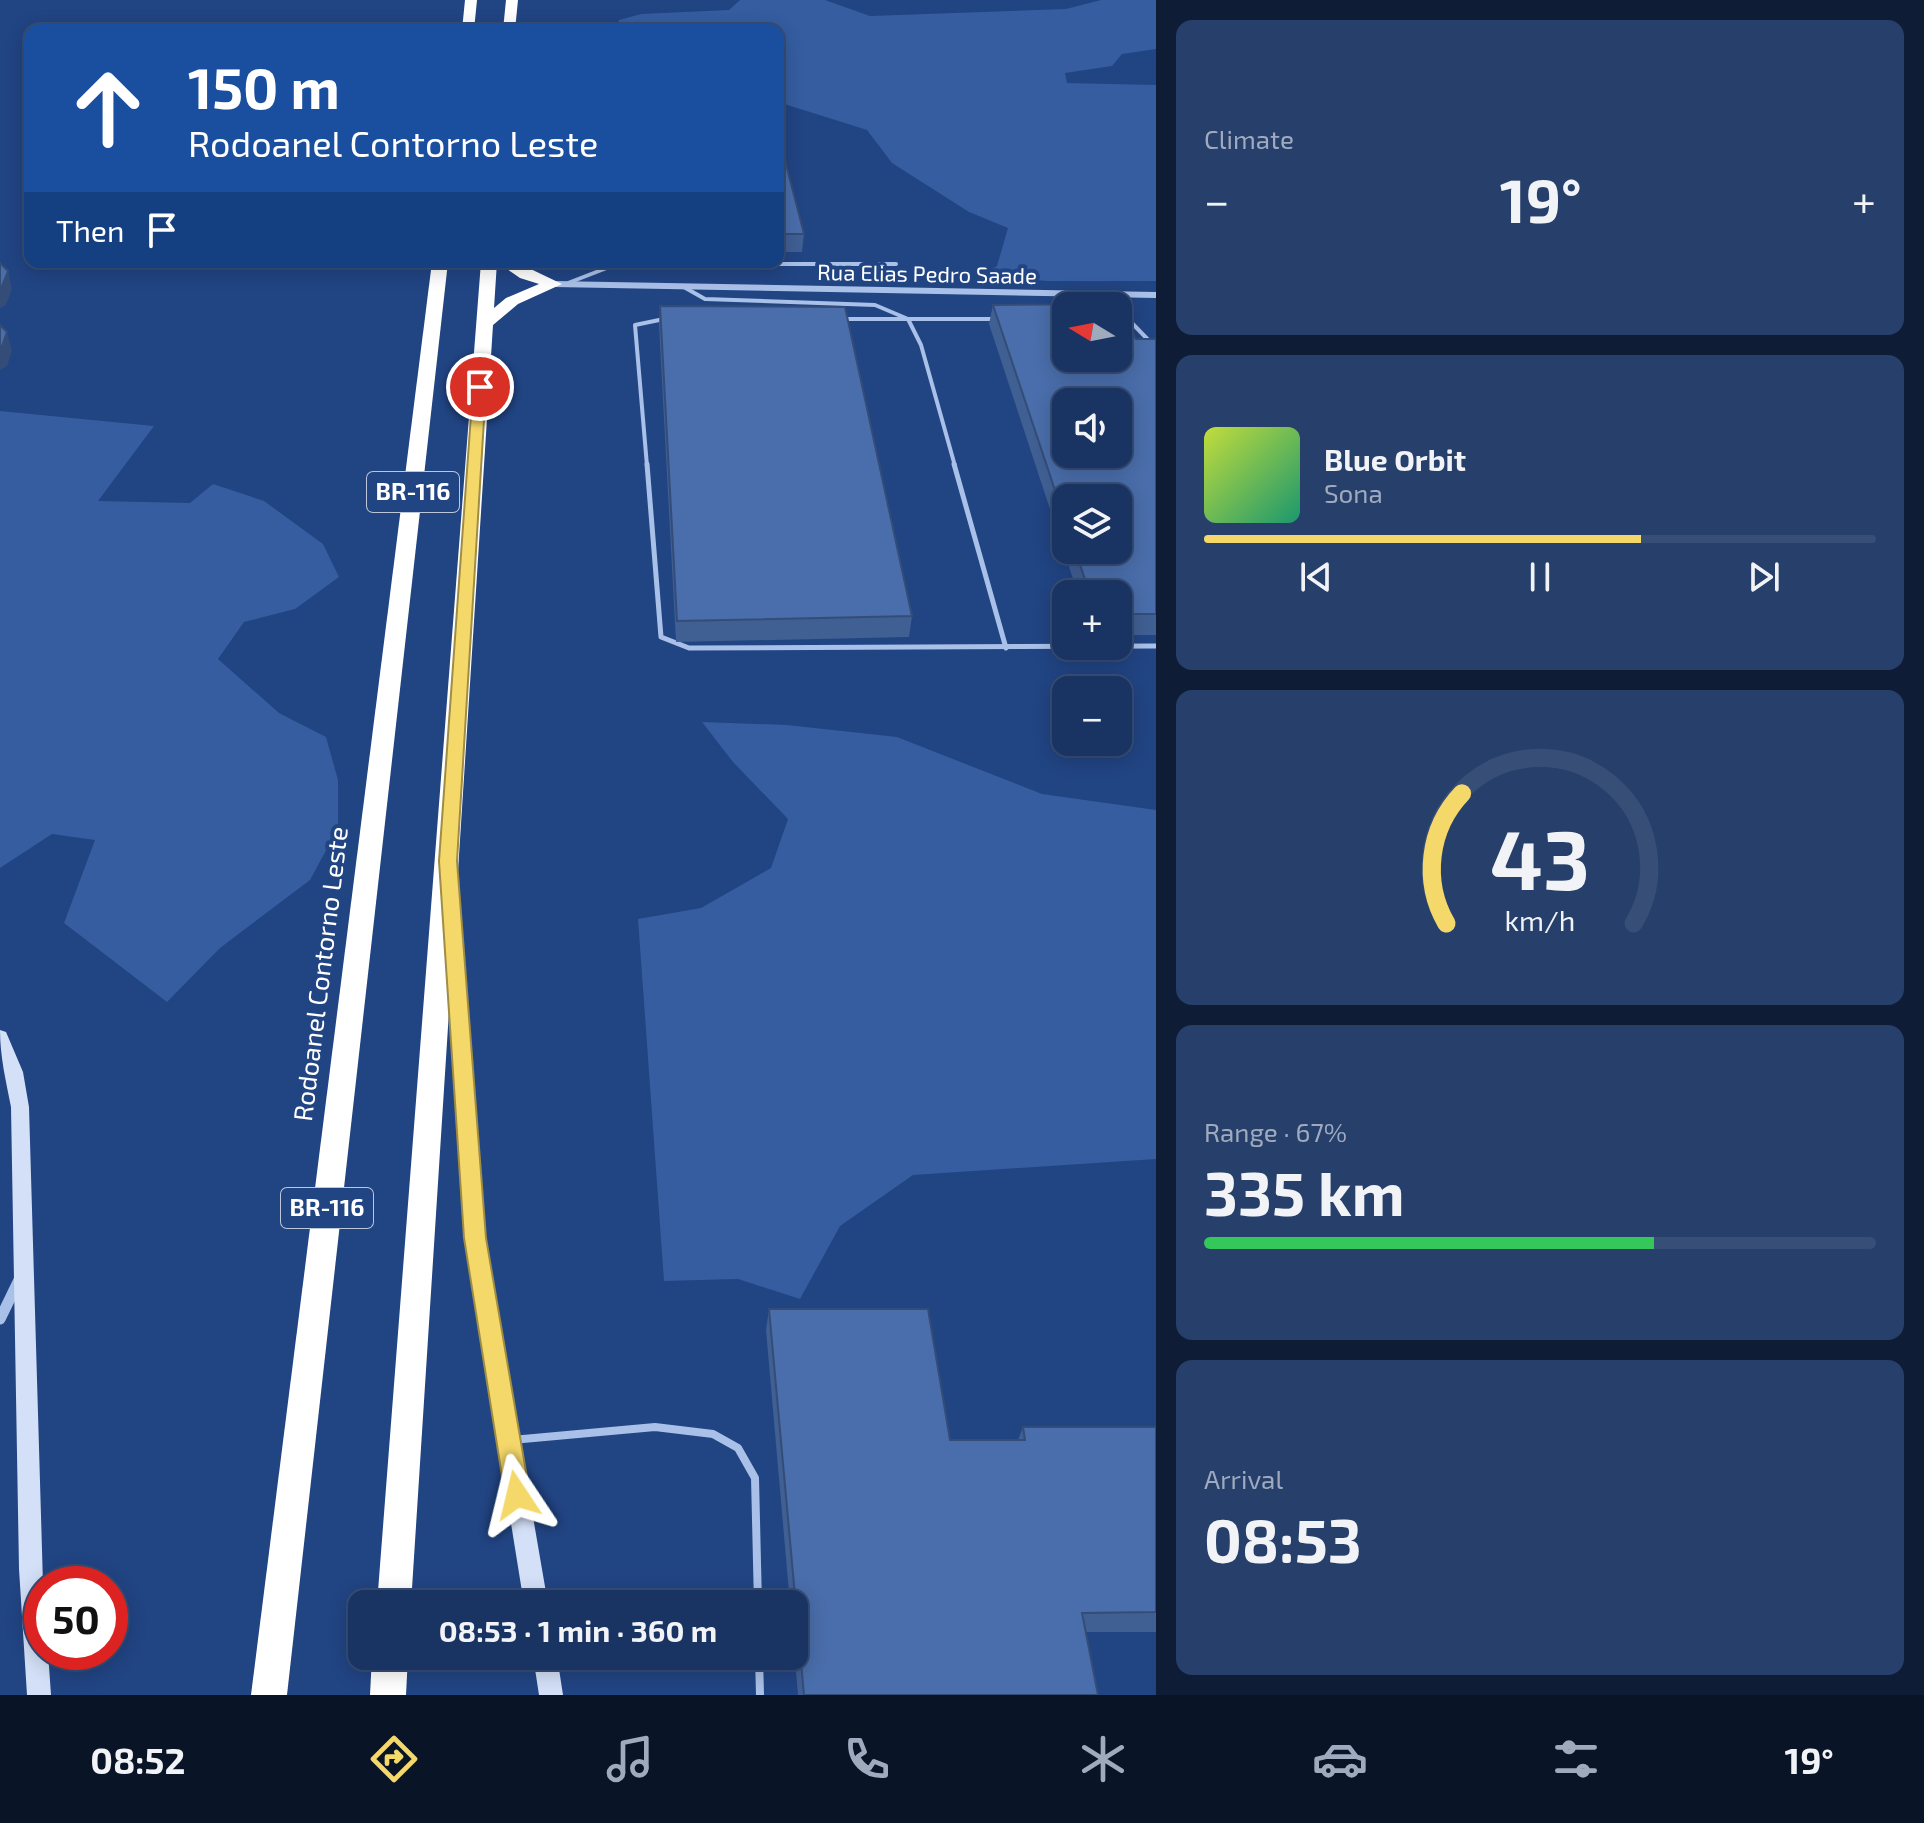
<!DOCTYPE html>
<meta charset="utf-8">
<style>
:root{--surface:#193362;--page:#263f6b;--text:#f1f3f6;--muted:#9faabe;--line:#374e77;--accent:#f5d86a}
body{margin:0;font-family:"Exo 2",sans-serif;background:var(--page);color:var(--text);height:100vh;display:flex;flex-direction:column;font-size:30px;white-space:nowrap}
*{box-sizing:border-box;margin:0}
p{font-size:26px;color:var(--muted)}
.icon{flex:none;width:44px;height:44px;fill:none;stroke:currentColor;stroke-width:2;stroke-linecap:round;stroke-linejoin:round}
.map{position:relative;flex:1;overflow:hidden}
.sheet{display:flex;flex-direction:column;gap:20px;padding:20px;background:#0e1c36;width:768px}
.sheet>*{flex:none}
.hud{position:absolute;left:24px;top:24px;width:760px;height:244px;border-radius:16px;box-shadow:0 4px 20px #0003,0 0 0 2px var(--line);background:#1a4fa0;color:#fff;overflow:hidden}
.needle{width:52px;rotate:280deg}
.buttons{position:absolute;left:1052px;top:292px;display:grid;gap:16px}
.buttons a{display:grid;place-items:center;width:80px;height:80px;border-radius:16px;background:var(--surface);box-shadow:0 4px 20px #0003,0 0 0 2px var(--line);font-size:40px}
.speed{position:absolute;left:24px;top:1566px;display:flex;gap:16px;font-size:40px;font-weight:700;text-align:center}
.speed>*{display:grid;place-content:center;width:104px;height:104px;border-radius:50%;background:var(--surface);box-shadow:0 4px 20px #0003,0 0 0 2px var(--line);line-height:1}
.speed .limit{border:12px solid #d22;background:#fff;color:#111}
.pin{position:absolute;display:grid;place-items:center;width:68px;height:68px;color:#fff;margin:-34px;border:4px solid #fff;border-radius:50%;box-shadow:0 2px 8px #0007}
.me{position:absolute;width:88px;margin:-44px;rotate:350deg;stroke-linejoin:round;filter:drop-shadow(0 0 6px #0008)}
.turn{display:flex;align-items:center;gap:28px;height:168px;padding:0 32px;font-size:36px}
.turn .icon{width:104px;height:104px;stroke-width:2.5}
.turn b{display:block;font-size:56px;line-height:68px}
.then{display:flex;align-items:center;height:76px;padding:0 32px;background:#0003;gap:16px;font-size:30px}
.big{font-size:60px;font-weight:700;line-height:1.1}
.sheet .card{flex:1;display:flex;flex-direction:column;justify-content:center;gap:12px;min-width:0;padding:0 28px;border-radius:16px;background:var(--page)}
.sheet .dial{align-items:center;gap:0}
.dial svg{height:208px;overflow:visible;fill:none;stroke:var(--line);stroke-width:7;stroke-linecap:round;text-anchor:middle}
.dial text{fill:var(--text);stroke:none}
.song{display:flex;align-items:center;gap:24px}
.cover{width:96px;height:96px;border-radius:12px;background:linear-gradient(135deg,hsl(70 70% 55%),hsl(160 70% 35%))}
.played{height:8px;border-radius:4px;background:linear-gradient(90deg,var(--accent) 65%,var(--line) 65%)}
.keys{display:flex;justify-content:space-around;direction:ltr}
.heat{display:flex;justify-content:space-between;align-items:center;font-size:44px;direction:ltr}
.charge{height:12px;border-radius:6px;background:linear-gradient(90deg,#34c759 67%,var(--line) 0)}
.trip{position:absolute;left:348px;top:1590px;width:460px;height:80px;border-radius:16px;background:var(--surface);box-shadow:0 4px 20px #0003,0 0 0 2px var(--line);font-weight:700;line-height:80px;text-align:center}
.dock{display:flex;height:128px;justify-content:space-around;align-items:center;background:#0a1427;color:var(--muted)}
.dock .icon{width:56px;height:56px}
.dock .selected{color:var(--accent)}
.dock b{font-size:36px;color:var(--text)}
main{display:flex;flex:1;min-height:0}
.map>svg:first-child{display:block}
.green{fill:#355da0}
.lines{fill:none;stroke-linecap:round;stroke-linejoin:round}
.lane-far2{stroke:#a9c0e8;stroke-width:4}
.lane-far1{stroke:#a9c0e8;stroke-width:5}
.lane{stroke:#a9c0e8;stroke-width:8}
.street-far1{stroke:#a9c0e8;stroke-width:6}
.street{stroke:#a9c0e8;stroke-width:11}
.secondary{fill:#d3e0f7;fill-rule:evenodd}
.highway{fill:#fff;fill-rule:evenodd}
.wall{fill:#405f93;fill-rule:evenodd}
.shaded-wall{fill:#344d78}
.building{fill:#4a6eab;stroke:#344d78;stroke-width:2;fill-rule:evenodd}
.route{fill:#f5d86a;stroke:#9f8c45;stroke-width:2}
.labels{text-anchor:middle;stroke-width:8;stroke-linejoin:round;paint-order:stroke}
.far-street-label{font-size:22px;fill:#fff;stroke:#214483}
.shield{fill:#214483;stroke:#bcc7da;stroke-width:2}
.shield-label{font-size:24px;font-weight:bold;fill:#fff}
.street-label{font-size:26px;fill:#fff;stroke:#214483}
</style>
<main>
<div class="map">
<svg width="1156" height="1695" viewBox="0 0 1156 1695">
<rect width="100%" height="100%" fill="#214483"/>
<!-- green -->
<g class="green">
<polygon points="740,0 825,0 870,16 1066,9 1101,0 1156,0 1156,49 1122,54 1112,66 1065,73 1067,83 1156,85 1156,281 1047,281 981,275 997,266 1008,228 969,212 892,163 867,130 778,102 778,30 615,30 619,20 641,14 729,10"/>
<polygon points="0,411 154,426 98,501 190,503 213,484 264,501 323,544 339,577 295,609 244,622 218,659 279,713 326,737 338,780 338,828 310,880 220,948 167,1002 64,923 95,840 52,834 0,868"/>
<polygon points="702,722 787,725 897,737 1042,794 1156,810 1156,1159 913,1175 840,1226 800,1299 738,1279 664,1281 638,919 701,908 771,868 788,819 733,762"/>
</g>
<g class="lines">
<!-- lane-far2 -->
<g class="lane-far2">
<polyline points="568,283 617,264 896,264"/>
<polyline points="682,286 705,299 875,305 908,319 921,345 955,466"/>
<polyline points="839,319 996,319"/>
<polyline points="1118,320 1129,320 1156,348"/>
<polyline points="647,466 635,325 664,319"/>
</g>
<!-- lane-far1 -->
<g class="lane-far1">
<polyline points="647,464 661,637 689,648 1156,646"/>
<polyline points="954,464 1006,648"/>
</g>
<!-- lane -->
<g class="lane">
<polyline points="512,1440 655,1427 713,1434 738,1448 755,1478 758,1604"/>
<polyline points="759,1656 760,1695"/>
</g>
<!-- street-far1 -->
<polyline class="street-far1" points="554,284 1156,295"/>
<!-- street -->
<polyline class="street" points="0,1319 19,1280"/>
<!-- secondary -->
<g class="secondary">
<polygon points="452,917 458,919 460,923 485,1238 548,1604 524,1604 465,1238 444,923 446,919"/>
<path d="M0,1030L6,1032L23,1072L29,1107L43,1584L42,1652H48L51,1695H27L19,1569L11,1107C6,1081 0,1057 0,1030Z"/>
<polygon points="533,1656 557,1656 563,1695 539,1695"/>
</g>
<!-- highway -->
<g class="highway">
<polygon points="465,0 477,0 474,30 462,30"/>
<polygon points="506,0 518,0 515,30 503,30"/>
<polygon points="432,262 448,262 287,1695 251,1695"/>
<polygon points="481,262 497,262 494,308 506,298 539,284 520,278 497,262 516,262 562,284 518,304 493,325 411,1604 377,1604"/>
<polygon points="372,1656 408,1656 406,1695 370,1695"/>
</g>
</g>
<!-- wall -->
<g class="wall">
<polygon points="778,133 804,234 802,252 778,252"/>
<path d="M993,305L1136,339L1156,341V635H1118V594H1078L989,324ZM1066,498L1118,550H1066Z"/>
<polygon points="660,306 912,616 909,637 676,642 659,325"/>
<polygon points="769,1309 950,1440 1018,1440 1023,1427 1156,1427 1156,1632 1086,1632 1098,1695 798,1695 794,1647 794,1604 790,1604 766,1330"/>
</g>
<!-- shaded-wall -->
<g class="shaded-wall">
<polygon points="8,271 12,289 6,305 0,308 0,287"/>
<polygon points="7,332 12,351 7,366 0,370 0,347"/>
</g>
<!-- building -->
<g class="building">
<polygon points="778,133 804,234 778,234"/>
<polygon points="0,263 8,271 2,286 0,287"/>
<path d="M1120,304L1136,339H1155L1156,341V614H1118V594H1090L1075,550H1118V498H1066V523L993,305ZM1066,306H1118V358H1066ZM1066,402H1118V454H1066Z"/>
<polygon points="660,306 845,307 912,616 677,621"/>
<polygon points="0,325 7,332 2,346 0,347"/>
<polygon points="769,1309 928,1309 950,1440 1025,1440 1023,1427 1156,1427 1156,1612 1082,1613 1098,1695 804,1695"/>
</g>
<!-- route -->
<polygon class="route" points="480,383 486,387 457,861 486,1238 530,1495 526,1503 517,1507 508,1503 505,1495 464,1238 439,861 473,387"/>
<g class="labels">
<!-- far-street labels -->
<g class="far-street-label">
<text transform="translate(927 274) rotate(1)" y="8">Rua Elias Pedro Saade</text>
</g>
<!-- shield labels -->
<g class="shield">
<rect x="367" y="472" width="92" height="40" rx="6"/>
<rect x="281" y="1188" width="92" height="40" rx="6"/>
</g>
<g class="shield-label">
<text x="413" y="500">BR-116</text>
<text x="327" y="1216">BR-116</text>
</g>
<!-- street labels -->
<g class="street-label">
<text transform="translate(321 974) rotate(-83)" y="9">Rodoanel Contorno Leste</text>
</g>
</g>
</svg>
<div class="buttons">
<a><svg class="needle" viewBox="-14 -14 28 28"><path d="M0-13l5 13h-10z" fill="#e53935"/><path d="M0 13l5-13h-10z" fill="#9faabe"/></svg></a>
<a><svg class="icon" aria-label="sound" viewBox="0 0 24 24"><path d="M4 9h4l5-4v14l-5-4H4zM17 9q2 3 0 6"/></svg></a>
<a><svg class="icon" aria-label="layers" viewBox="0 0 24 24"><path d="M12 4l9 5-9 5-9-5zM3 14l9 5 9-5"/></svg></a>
<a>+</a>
<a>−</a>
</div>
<div class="speed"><div class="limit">50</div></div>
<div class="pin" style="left:480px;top:387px;background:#d93025"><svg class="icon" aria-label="arrive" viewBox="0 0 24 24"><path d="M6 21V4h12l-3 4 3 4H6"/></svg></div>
<svg class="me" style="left:517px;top:1495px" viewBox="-20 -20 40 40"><path d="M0-17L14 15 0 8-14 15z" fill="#f5d86a" stroke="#fff" stroke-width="4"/></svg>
<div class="trip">08:53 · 1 min · 360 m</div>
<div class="hud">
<div class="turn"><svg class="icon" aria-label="ahead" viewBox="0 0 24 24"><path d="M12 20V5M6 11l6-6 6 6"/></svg><div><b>150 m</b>Rodoanel Contorno Leste</div></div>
<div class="then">Then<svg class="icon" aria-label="arrive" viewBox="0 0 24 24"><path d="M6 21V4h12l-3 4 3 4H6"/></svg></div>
</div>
</div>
<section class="sheet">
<div class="card"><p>Climate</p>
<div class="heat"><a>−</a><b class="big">19°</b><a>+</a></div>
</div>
<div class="card">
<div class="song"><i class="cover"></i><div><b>Blue Orbit</b><p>Sona</p></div></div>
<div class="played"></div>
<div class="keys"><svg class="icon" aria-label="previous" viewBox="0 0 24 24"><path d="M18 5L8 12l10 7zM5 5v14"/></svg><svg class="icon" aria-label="pause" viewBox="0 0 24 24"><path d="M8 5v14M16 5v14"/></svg><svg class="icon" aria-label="next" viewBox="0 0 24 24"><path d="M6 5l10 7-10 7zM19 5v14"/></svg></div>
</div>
<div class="card dial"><svg viewBox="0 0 100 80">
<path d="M14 69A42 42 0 1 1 86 69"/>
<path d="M14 69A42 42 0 0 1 20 19" stroke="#f5d86a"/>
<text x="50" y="56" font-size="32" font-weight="700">43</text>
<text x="50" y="72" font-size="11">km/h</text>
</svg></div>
<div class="card"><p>Range · 67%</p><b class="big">335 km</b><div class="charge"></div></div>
<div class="card"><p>Arrival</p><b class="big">08:53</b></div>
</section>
</main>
<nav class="dock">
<b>08:52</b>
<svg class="icon selected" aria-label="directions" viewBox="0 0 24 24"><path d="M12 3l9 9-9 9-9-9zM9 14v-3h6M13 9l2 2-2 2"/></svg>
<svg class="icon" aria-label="music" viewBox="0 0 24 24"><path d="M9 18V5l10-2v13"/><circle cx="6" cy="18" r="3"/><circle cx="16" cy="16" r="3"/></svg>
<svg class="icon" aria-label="phone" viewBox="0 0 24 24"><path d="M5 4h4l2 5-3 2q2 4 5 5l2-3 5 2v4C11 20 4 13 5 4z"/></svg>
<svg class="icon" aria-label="climate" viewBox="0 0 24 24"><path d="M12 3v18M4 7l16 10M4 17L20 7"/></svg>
<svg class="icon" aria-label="car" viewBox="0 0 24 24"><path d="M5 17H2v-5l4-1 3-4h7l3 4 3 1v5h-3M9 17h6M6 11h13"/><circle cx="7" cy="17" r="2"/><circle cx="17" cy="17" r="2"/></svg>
<svg class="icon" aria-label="filters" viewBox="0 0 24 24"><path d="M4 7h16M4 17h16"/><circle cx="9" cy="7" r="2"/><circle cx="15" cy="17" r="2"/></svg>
<b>19°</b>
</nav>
